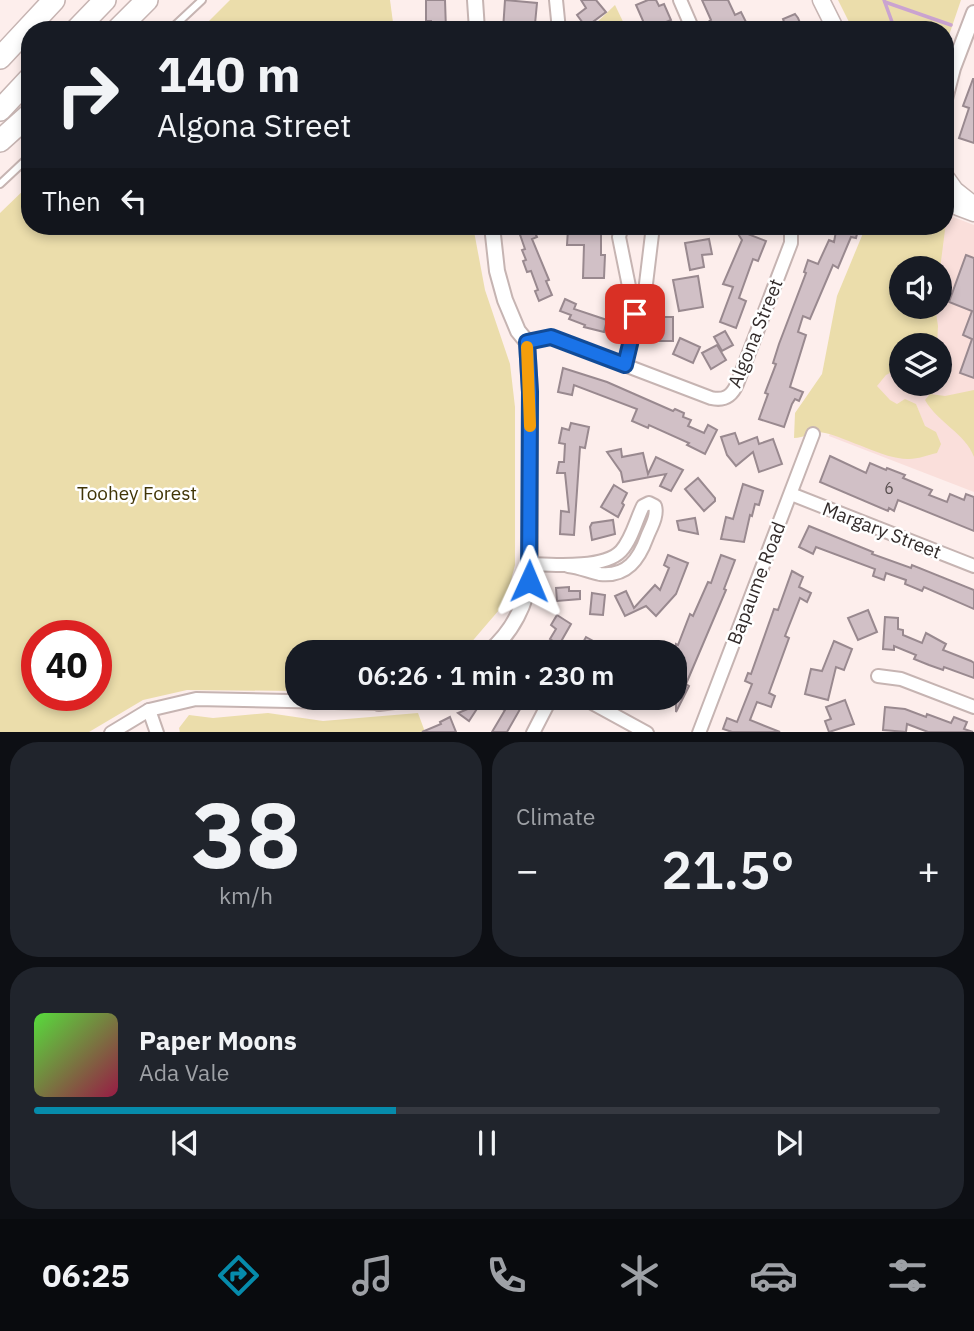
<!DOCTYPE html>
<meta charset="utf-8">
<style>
:root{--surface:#171b24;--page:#20242c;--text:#f1f3f6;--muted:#9ea1a6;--line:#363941;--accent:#068bab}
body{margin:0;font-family:"IBM Plex Sans",sans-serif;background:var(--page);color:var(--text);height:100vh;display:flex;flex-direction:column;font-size:26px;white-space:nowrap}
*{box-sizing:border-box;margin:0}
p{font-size:23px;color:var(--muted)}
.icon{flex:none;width:38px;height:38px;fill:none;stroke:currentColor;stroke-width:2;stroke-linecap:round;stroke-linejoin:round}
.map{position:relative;height:732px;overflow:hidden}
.drawer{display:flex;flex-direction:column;gap:10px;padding:10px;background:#0d0f14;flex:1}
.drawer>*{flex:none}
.hud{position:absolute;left:21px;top:21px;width:933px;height:214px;border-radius:28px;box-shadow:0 4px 10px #0003;background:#171b24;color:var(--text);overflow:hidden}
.buttons{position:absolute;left:889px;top:256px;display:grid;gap:14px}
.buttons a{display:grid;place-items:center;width:63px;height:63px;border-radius:50%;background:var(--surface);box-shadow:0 4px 10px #0003;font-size:35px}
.speed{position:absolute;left:21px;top:620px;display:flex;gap:14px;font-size:35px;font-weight:700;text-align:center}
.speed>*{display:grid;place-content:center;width:91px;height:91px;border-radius:50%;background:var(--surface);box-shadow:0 4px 10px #0003;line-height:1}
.speed .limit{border:10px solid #d22;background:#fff;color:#111}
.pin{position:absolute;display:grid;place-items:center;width:60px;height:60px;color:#fff;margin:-30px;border-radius:14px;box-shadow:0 4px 10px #0006}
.me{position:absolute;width:77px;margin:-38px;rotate:1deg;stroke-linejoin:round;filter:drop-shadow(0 0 5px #0008)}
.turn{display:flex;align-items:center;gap:24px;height:147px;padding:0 21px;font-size:32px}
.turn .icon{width:91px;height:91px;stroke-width:2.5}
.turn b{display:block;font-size:49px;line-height:60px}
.then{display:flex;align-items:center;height:66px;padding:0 21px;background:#0003;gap:14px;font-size:26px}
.big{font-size:52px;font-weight:600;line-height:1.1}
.drawer .widget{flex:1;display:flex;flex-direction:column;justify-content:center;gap:10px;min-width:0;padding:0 24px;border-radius:28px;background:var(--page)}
.drawer .dial{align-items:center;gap:0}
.dial b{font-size:91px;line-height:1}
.song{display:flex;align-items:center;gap:21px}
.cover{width:84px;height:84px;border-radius:10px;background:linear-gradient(135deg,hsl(110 70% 55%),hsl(340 70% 35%))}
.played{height:7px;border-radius:4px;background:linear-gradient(90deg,var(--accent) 40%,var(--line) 40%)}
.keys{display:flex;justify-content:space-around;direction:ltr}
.heat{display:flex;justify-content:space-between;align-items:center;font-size:38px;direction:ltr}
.drawer .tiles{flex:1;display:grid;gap:10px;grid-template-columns:1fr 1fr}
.widget:last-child{grid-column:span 2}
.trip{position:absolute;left:285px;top:640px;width:402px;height:70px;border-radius:28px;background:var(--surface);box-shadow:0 4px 10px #0003;font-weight:600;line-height:70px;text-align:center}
.menu{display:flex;height:112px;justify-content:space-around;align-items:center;background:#090b0e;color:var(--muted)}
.menu .icon{width:49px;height:49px}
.menu .on{color:var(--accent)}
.menu b{font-size:32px;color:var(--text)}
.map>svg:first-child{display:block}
.built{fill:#fadfdb;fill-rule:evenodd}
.green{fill:#ebddab;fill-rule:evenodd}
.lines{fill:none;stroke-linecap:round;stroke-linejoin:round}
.stream{stroke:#caa3d0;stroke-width:3.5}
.building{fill:#d1c0c6;stroke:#99898f;stroke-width:2}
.service-casing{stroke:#c6b4b2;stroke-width:10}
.minor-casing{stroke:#c6b4b2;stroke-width:16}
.tertiary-casing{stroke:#c6b4b2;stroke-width:18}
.secondary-casing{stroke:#c6b4b2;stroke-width:19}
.motorway-casing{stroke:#c6b4b2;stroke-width:24}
.service{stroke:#fff;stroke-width:6}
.minor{stroke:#fff;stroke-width:12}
.tertiary{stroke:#fff;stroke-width:14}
.secondary{stroke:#fff;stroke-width:16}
.motorway{stroke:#fff;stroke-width:21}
.route-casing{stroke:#114b97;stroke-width:18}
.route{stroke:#1a73e8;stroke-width:12}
.slow{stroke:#f59e0b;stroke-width:12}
.labels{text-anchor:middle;stroke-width:5;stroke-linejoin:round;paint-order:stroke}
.number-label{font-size:16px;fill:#5a5051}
.street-label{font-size:19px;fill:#322b2a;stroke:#fff}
.park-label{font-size:19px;fill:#413506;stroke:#fff}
</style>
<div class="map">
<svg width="974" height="733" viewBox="0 0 974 733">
<rect width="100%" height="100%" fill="#fdeeec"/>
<!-- built -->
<path class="built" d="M945,214L974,225V492L829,436L911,226H945ZM901,268H940V306H901ZM901,345H940V383H901Z"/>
<!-- green -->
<g class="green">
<polygon points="230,0 390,0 394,30 200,30"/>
<polygon points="838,0 961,0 945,47 945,30 853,30"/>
<polygon points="615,5 627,30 589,30"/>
<path d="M30,184V226H473L485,290L510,364L515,407V565L505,603L469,645L458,653H298L297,691L187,690L143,700L89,732H0V213ZM37,635H96V695H37Z"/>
<path d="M945,219L946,222L940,269L901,268V306H935L938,326L937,345H901V367L886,375L877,386L890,400L897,404L905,399L916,404L925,426L936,432L941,444L937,453C928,455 918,459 909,459C886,460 848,438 825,433C813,430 806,438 794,438L795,413L822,374L837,296L866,226H945Z"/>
<path d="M974,390V457C965,433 938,423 925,400L930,394L945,396Z"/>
<polygon points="268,713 323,721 418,713 425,732 180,733 179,728 189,715 213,718"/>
</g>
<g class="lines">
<!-- stream -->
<g class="stream">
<polyline points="884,0 895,30"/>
<polyline points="885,2 951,25"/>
</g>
</g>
<!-- building -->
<g class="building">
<polygon points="426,0 445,0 446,30 431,30 431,21 426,21"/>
<polygon points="505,0 537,3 535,24 527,23 527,30 503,30"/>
<polygon points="581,0 596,0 606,12 586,27 577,15 586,8"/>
<polygon points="648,0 656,0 659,6 664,4 671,20 647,30 636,5"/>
<polygon points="702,0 728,0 735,15 741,12 750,30 712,30 708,22 711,20"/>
<polygon points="795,14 798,18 803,30 787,30 783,19"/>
<polygon points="973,79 974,79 974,143 959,138 969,108 963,106"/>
<polygon points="517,226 532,226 537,237 532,239 549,280 546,281 552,295 539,301 535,291 538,290 531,271 527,272 523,261 526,260 522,250 525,249"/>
<polygon points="580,226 601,226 601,255 605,255 604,278 583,278 584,245 567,245 568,229 580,230"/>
<polygon points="837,226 859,226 856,238 851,237 838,268 833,265 810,319 803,316 798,332 806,335 790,387 803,392 799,401 795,399 792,404 784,427 759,419 768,394 765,393 776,364 773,363 779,344 806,273 804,272 808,260 818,264 829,240 834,242"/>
<polygon points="735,229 766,241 758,261 753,259 739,298 746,301 736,328 720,322 733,287 723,284 742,240"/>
<polygon points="709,239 712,254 702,255 704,267 690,270 685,243"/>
<polygon points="966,255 974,258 974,378 960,373 972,339 963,335 972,311 949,302"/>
<polygon points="698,276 703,307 679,311 673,280"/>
<polygon points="565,299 576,304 574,309 607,320 604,332 584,327 585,325 569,319 571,315 560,311"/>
<rect x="658" y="317" width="15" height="24"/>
<polygon points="725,331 733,345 722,351 714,337"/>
<polygon points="680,338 700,347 693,363 673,354"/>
<polygon points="717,345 726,360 711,369 702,353"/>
<polygon points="563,368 607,382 673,411 675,409 684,413 683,417 691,420 688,426 704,433 708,425 717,430 705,454 687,445 689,443 649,425 648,428 632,421 637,409 574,385 572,395 558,392"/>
<polygon points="571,423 589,427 585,448 580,447 574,535 560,534 561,511 569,512 565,473 557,473 559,462 564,462 565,444 559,443 562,428 569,430"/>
<polygon points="735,433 739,444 757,437 759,444 773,439 782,464 759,472 753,452 736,466 727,455 721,437"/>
<polygon points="621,449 622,457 643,453 648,474 656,457 683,470 671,491 660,486 666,474 623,482 621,472 607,452"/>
<polygon points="830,456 866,473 870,463 886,470 887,468 905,475 903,478 932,490 929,495 947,502 950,494 964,500 966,494 974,497 974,531 898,500 894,511 889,508 888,511 820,482"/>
<polygon points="698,478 715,498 715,501 704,511 685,489"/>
<polygon points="743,484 763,491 759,505 755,504 752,516 750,515 744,542 721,539 726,517 733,519"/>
<polygon points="614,485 627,493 622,503 624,505 618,517 601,507"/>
<polygon points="695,518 698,534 679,530 677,521"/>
<polygon points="613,520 615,534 592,540 590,527 592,523"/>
<polygon points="809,526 873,552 872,554 911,568 912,565 974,590 974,609 924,587 922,591 905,584 906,580 886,573 884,580 873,576 875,569 816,547 813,554 799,547"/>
<polygon points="668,555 688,563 676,594 656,616 646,606 625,616 615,596 626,591 634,608 655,585 660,590 669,568 664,565"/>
<polygon points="721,555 735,560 724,589 726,590 686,684 689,686 676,712 676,668 680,659 676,657 676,644 678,645 690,614 693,616 708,582 711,583"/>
<polygon points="792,571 803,577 799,587 811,593 807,602 800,598 785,636 789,638 769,693 775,696 771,707 757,702 750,720 780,732 732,732 723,729 727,718 737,722 752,684 745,681 748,673 751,674 774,609 778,610"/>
<polygon points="569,587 569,591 580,591 580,599 557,601 556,588"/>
<polygon points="592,593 605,595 603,615 590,614"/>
<polygon points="868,610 877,632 858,640 848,618"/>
<polygon points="557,615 571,624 559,645 550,639 556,629 551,625"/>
<polygon points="885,617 898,618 898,629 903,630 903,635 922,643 926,633 946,644 943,650 971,661 974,663 974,678 944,667 943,670 929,665 914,659 916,655 894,646 894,650 883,649"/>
<polygon points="586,637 604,647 601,653 577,653"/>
<polygon points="834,641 852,649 844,670 836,667 828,700 805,694 811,669 822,671"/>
<polygon points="454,698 484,698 469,721 458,713 470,708"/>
<polygon points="504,698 511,698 523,704 507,732 492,732 505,710 500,708"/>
<polygon points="845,700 854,724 829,732 825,721 831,719 826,707"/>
<polygon points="885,707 905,709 926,717 927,714 951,723 954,717 967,722 964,729 973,732 928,732 907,724 906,732 883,730"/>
<polygon points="450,717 456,732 422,732 441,724 440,722"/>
</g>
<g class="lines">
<defs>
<g id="service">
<polyline points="170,30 202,0"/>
<polyline points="0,184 30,156"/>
</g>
<g id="minor">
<polyline points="556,0 559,30"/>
<polyline points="680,0 693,30"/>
<polyline points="622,226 619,237 635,316"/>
<path d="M527,342L551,337L711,398C724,401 732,396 737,384L791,243V226"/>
<polyline points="625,365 645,292 653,226"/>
<polyline points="791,494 974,566"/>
<path d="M530,564C553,565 604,569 621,551C632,539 636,520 643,506L649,503L655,506C658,516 651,527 647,537C639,559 627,577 600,574C590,572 579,567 568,566"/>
<polyline points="878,676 901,679 974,707"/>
<polyline points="583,698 647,733"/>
<polyline points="149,710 157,733"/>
<polyline points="111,733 149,710 196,699 379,703"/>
<polyline points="533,733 551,698"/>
<polyline points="699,733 813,434"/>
</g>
<g id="tertiary">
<polyline points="475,0 477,30"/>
<polyline points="945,99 953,68 974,13"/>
<path d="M488,653C512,632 527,604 530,573V392L527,342L518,331L505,300L497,271L492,226"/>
<polyline points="379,703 417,698"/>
</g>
<g id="secondary">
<polyline points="821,0 836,30"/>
<polyline points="945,176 955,190 974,205"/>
<polyline points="945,196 958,207 974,213"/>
</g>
<g id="motorway">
<polyline points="76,30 105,0"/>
<polyline points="117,30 147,0"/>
<polyline points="0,58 54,0"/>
<polyline points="0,110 30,78"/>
<polyline points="0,141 30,114"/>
</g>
</defs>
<!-- service casing -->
<use href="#service" class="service-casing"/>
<!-- minor casing -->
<use href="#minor" class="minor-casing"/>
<!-- tertiary casing -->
<use href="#tertiary" class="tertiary-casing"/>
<!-- secondary casing -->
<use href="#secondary" class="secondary-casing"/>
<!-- motorway casing -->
<use href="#motorway" class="motorway-casing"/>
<!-- service -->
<use href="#service" class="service"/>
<!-- minor -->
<use href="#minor" class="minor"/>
<!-- tertiary -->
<use href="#tertiary" class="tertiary"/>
<!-- secondary -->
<use href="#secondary" class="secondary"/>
<!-- motorway -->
<use href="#motorway" class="motorway"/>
</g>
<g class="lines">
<defs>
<polyline id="route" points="529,581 530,392 527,342 551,337 625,365 635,323 635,314"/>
</defs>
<!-- route casing -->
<use href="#route" class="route-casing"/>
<!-- route -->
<use href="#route" class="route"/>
<!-- slow -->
<polyline class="slow" points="527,347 530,426"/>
</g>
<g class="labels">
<!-- number labels -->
<g class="number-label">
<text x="889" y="494">6</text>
</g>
<!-- street labels -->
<g class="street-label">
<text transform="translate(755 333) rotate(-68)" y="7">Algona Street</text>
<text transform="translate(882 530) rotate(21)" y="7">Margary Street</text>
<text transform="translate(756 583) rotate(-69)" y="7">Bapaume Road</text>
</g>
<!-- park labels -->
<g class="park-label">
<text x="137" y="500">Toohey Forest</text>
</g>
</g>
</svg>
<div class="buttons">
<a><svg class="icon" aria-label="sound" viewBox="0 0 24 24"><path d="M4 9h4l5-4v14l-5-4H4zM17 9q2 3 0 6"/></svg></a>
<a><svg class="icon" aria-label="layers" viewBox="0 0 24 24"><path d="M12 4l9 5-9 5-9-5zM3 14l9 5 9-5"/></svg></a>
</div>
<div class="speed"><div class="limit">40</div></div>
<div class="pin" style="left:635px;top:314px;background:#d93025"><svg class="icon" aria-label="arrive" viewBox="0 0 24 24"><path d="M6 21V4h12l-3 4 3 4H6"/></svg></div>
<svg class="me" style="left:529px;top:581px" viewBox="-20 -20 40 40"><path d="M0-17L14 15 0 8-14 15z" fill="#1a73e8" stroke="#fff" stroke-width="4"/></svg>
<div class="trip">06:26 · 1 min · 230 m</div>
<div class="hud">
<div class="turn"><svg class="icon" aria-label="right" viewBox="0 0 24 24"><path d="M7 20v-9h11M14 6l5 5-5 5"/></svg><div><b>140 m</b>Algona Street</div></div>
<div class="then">Then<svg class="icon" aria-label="left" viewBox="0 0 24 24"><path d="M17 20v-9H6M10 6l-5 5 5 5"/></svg></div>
</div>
</div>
<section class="drawer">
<div class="tiles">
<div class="widget dial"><b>38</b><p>km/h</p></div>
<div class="widget"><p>Climate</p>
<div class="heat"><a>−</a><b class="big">21.5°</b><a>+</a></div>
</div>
<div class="widget">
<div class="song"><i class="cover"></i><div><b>Paper Moons</b><p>Ada Vale</p></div></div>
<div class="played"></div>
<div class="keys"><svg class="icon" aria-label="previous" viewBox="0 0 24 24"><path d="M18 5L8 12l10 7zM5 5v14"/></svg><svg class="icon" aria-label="pause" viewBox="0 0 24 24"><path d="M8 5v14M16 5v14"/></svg><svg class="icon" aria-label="next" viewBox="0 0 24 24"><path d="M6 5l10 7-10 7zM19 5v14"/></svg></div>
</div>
</div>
</section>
<nav class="menu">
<b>06:25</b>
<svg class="icon on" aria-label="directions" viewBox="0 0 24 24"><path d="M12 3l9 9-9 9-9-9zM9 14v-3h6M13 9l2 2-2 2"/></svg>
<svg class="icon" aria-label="music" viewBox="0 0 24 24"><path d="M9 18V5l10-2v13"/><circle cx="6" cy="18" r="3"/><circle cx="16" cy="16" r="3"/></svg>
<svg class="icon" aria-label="phone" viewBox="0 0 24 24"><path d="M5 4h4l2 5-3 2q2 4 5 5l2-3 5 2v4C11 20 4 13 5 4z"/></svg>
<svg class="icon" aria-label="climate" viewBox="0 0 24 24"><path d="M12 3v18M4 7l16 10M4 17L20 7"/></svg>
<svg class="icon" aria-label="car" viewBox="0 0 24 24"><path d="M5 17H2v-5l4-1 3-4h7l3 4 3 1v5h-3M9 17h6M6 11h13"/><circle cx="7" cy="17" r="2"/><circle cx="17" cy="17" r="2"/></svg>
<svg class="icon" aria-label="filters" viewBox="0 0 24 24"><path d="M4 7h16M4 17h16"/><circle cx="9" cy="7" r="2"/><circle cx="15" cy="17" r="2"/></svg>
</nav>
